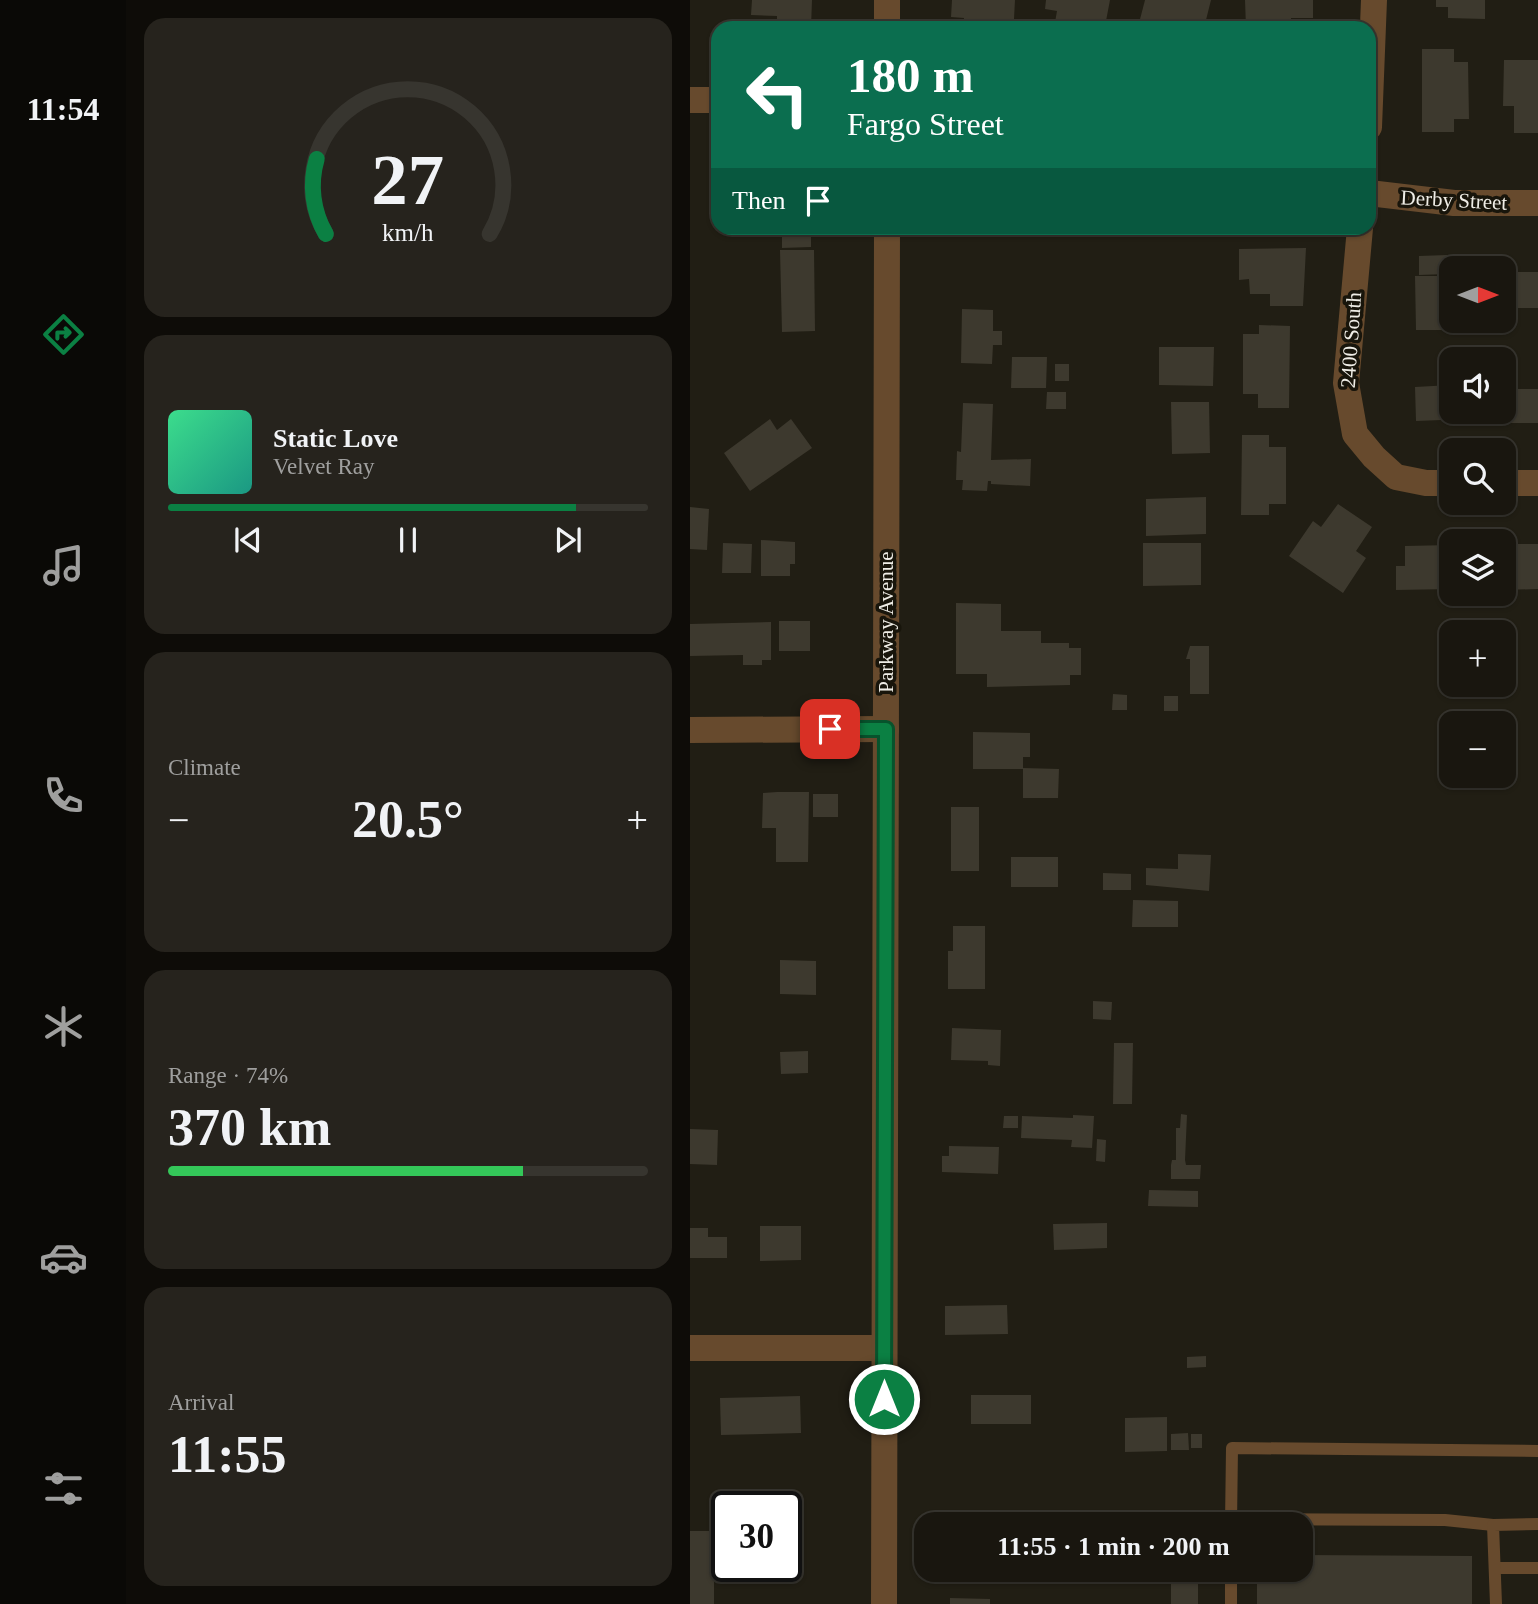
<!DOCTYPE html>
<meta charset="utf-8">
<style>
:root{--surface:#19160f;--page:#26231d;--text:#f1f3f6;--muted:#9f9f9e;--line:#37352f;--accent:#0b8043}
body{margin:0;font-family:"Times New Roman",serif;background:var(--page);color:var(--text);height:100vh;display:flex;flex-direction:column;font-size:26px;white-space:nowrap}
*{box-sizing:border-box;margin:0}
p{font-size:23px;color:var(--muted)}
.icon{flex:none;width:38px;height:38px;fill:none;stroke:currentColor;stroke-width:2;stroke-linecap:round;stroke-linejoin:round}
.map{position:relative;flex:1;overflow:hidden}
.sheet{display:flex;flex-direction:column;gap:18px;padding:18px;background:#0e0c08;width:564px}
.sheet>*{flex:none}
.hud{position:absolute;left:21px;top:21px;width:665px;height:214px;border-radius:21px;box-shadow:0 2px 5px #0004,0 0 0 2px var(--line);background:#0b6e4f;color:#fff;overflow:hidden}
.needle{width:46px;rotate:90deg}
.fabs{position:absolute;left:749px;top:256px;display:grid;gap:14px}
.fabs a{display:grid;place-items:center;width:77px;height:77px;border-radius:14px;background:var(--surface);box-shadow:0 2px 5px #0004,0 0 0 2px var(--line);font-size:35px}
.speed{position:absolute;left:21px;top:1491px;display:flex;gap:14px;font-size:35px;font-weight:700;text-align:center}
.speed>*{display:grid;place-content:center;width:91px;height:91px;border-radius:50%;background:var(--surface);box-shadow:0 2px 5px #0004,0 0 0 2px var(--line);line-height:1}
.speed .limit{border:4px solid #111;border-radius:10px;background:#fff;color:#111}
.pin{position:absolute;display:grid;place-items:center;width:60px;height:60px;color:#fff;margin:-30px;border-radius:14px;box-shadow:0 4px 10px #0006}
.me{position:absolute;width:77px;margin:-38px;rotate:0deg;stroke-linejoin:round;filter:drop-shadow(0 0 5px #0008)}
.turn{display:flex;align-items:center;gap:24px;height:147px;padding:0 21px;font-size:32px}
.turn .icon{width:91px;height:91px;stroke-width:2.5}
.turn b{display:block;font-size:49px;line-height:60px}
.then{display:flex;align-items:center;height:66px;padding:0 21px;background:#0003;gap:14px;font-size:26px}
.big{font-size:52px;font-weight:700;line-height:1.1}
.sheet .widget{flex:1;display:flex;flex-direction:column;justify-content:center;gap:10px;min-width:0;padding:0 24px;border-radius:21px;background:var(--page)}
.sheet .dial{align-items:center;gap:0}
.dial svg{height:182px;overflow:visible;fill:none;stroke:var(--line);stroke-width:7;stroke-linecap:round;text-anchor:middle}
.dial text{fill:var(--text);stroke:none}
.song{display:flex;align-items:center;gap:21px}
.cover{width:84px;height:84px;border-radius:10px;background:linear-gradient(135deg,hsl(150 70% 55%),hsl(170 70% 35%))}
.played{height:7px;border-radius:4px;background:linear-gradient(90deg,var(--accent) 85%,var(--line) 85%)}
.keys{display:flex;justify-content:space-around;direction:ltr}
.heat{display:flex;justify-content:space-between;align-items:center;font-size:38px;direction:ltr}
.charge{height:10px;border-radius:5px;background:linear-gradient(90deg,#34c759 74%,var(--line) 0)}
.trip{position:absolute;left:224px;top:1512px;width:399px;height:70px;border-radius:21px;background:var(--surface);box-shadow:0 2px 5px #0004,0 0 0 2px var(--line);font-weight:700;line-height:70px;text-align:center}
main{display:flex;flex:1;min-height:0}
.dock{display:flex;flex-direction:column;width:126px;justify-content:space-around;align-items:center;background:#0a0906;color:var(--muted)}
.dock .icon{width:49px;height:49px}
.dock .current{color:var(--accent)}
.dock b{font-size:32px;color:var(--text)}
.map>svg:first-child{display:block}
.building{fill:#3d392e}
.lines{fill:none;stroke-linecap:round;stroke-linejoin:round}
.service{stroke:#674a2d;stroke-width:12}
.minor{stroke:#674a2d;stroke-width:26}
.route-casing{stroke:#07532c;stroke-width:18}
.route{stroke:#0b8043;stroke-width:12}
.labels{text-anchor:middle;stroke-width:7;stroke-linejoin:round;paint-order:stroke}
.street-label{font-size:21px;fill:#efede6;stroke:#18150b}
</style>
<main>
<nav class="dock">
<b>11:54</b>
<svg class="icon current" aria-label="directions" viewBox="0 0 24 24"><path d="M12 3l9 9-9 9-9-9zM9 14v-3h6M13 9l2 2-2 2"/></svg>
<svg class="icon" aria-label="music" viewBox="0 0 24 24"><path d="M9 18V5l10-2v13"/><circle cx="6" cy="18" r="3"/><circle cx="16" cy="16" r="3"/></svg>
<svg class="icon" aria-label="phone" viewBox="0 0 24 24"><path d="M5 4h4l2 5-3 2q2 4 5 5l2-3 5 2v4C11 20 4 13 5 4z"/></svg>
<svg class="icon" aria-label="climate" viewBox="0 0 24 24"><path d="M12 3v18M4 7l16 10M4 17L20 7"/></svg>
<svg class="icon" aria-label="car" viewBox="0 0 24 24"><path d="M5 17H2v-5l4-1 3-4h7l3 4 3 1v5h-3M9 17h6M6 11h13"/><circle cx="7" cy="17" r="2"/><circle cx="17" cy="17" r="2"/></svg>
<svg class="icon" aria-label="filters" viewBox="0 0 24 24"><path d="M4 7h16M4 17h16"/><circle cx="9" cy="7" r="2"/><circle cx="15" cy="17" r="2"/></svg>
</nav>
<section class="sheet">
<div class="widget dial"><svg viewBox="0 0 100 80">
<path d="M14 69A42 42 0 1 1 86 69"/>
<path d="M14 69A42 42 0 0 1 10 36" stroke="#0b8043"/>
<text x="50" y="56" font-size="32" font-weight="700">27</text>
<text x="50" y="72" font-size="11">km/h</text>
</svg></div>
<div class="widget">
<div class="song"><i class="cover"></i><div><b>Static Love</b><p>Velvet Ray</p></div></div>
<div class="played"></div>
<div class="keys"><svg class="icon" aria-label="previous" viewBox="0 0 24 24"><path d="M18 5L8 12l10 7zM5 5v14"/></svg><svg class="icon" aria-label="pause" viewBox="0 0 24 24"><path d="M8 5v14M16 5v14"/></svg><svg class="icon" aria-label="next" viewBox="0 0 24 24"><path d="M6 5l10 7-10 7zM19 5v14"/></svg></div>
</div>
<div class="widget"><p>Climate</p>
<div class="heat"><a>−</a><b class="big">20.5°</b><a>+</a></div>
</div>
<div class="widget"><p>Range · 74%</p><b class="big">370 km</b><div class="charge"></div></div>
<div class="widget"><p>Arrival</p><b class="big">11:55</b></div>
</section>
<div class="map">
<svg width="849" height="1604" viewBox="0 0 849 1604">
<rect width="100%" height="100%" fill="#211e14"/>
<!-- building -->
<g class="building">
<polygon points="62,0 122,0 121,28 87,28 87,16 61,15"/>
<polygon points="262,0 325,0 324,19 309,19 308,28 273,28 274,18 261,17"/>
<polygon points="356,0 420,0 416,21 403,19 402,28 364,28 367,11 355,9"/>
<polygon points="455,0 521,0 514,28 452,28 448,27"/>
<polygon points="555,0 623,0 623,18 601,18 601,28 556,28"/>
<polygon points="746,0 795,0 795,19 758,18 758,7 746,7"/>
<polygon points="732,49 764,49 764,62 778,62 779,119 764,119 764,132 732,132"/>
<polygon points="814,60 849,60 849,133 824,133 824,106 813,106"/>
<polygon points="92,228 121,228 121,247 92,248"/>
<polygon points="616,248 613,306 580,306 580,294 560,294 559,279 549,280 549,249"/>
<polygon points="90,250 124,250 125,331 92,332"/>
<polygon points="757,255 757,274 729,275 729,256"/>
<rect x="815" y="272" width="34" height="36"/>
<polygon points="725,276 759,276 760,330 726,330"/>
<polygon points="272,309 303,310 303,331 312,331 312,345 303,345 302,364 271,363"/>
<polygon points="569,325 600,326 599,408 568,408 568,394 553,394 553,334 569,334"/>
<polygon points="469,347 524,347 523,386 469,385"/>
<polygon points="322,357 357,357 356,388 321,388"/>
<rect x="365" y="364" width="14" height="17"/>
<polygon points="761,385 761,411 776,411 777,419 726,421 725,387"/>
<rect x="816" y="389" width="33" height="34"/>
<polygon points="357,392 376,392 376,409 356,409"/>
<polygon points="481,402 519,402 520,453 482,454"/>
<polygon points="273,403 303,404 301,460 341,459 340,486 301,484 301,481 298,481 297,491 272,490 273,480 266,480 267,451 271,452"/>
<polygon points="80,419 87,430 101,419 122,448 60,491 34,453"/>
<polygon points="552,435 579,435 579,447 596,447 596,504 579,504 579,515 551,515"/>
<polygon points="516,497 516,534 456,536 456,499"/>
<polygon points="648,504 682,527 666,551 676,558 653,593 599,556 623,521 631,527"/>
<polygon points="0,507 19,509 17,550 0,549"/>
<polygon points="71,540 105,542 105,564 100,564 100,576 71,576"/>
<polygon points="33,543 62,544 61,573 32,573"/>
<polygon points="453,543 511,543 511,585 453,586"/>
<polygon points="814,544 849,544 849,589 814,590"/>
<polygon points="761,545 761,589 706,590 706,566 715,566 715,546"/>
<polygon points="266,603 311,604 311,631 351,631 351,643 379,643 379,648 391,648 391,675 380,675 380,685 297,687 297,674 266,674"/>
<rect x="89" y="621" width="31" height="30"/>
<polygon points="81,622 81,660 72,660 72,665 53,665 53,655 0,656 0,624"/>
<polygon points="500,646 519,646 519,694 500,694 500,659 496,659"/>
<polygon points="423,694 437,695 437,710 422,710"/>
<rect x="474" y="696" width="14" height="15"/>
<polygon points="283,732 340,733 340,757 333,757 333,769 283,769"/>
<polygon points="333,768 369,769 368,798 333,798"/>
<polygon points="87,792 119,792 118,862 86,862 86,828 72,828 73,793"/>
<rect x="123" y="794" width="25" height="23"/>
<rect x="261" y="807" width="28" height="64"/>
<polygon points="488,854 521,855 519,891 456,885 456,868 488,869"/>
<rect x="321" y="857" width="47" height="30"/>
<polygon points="413,873 441,874 441,890 413,890"/>
<polygon points="443,900 488,901 488,927 442,927"/>
<polygon points="263,926 295,926 295,989 258,989 258,951 263,951"/>
<polygon points="90,960 126,961 126,995 90,994"/>
<polygon points="403,1001 422,1002 421,1020 403,1019"/>
<polygon points="262,1028 311,1030 310,1066 298,1065 298,1061 261,1060"/>
<polygon points="424,1043 443,1043 442,1104 423,1104"/>
<polygon points="118,1051 118,1073 91,1074 90,1052"/>
<polygon points="491,1114 497,1115 495,1160 496,1165 511,1165 510,1179 481,1179 481,1165 482,1160 486,1160 486,1128 490,1128"/>
<polygon points="383,1115 404,1116 402,1148 381,1147 382,1140 331,1138 332,1116 383,1118"/>
<polygon points="314,1116 328,1116 328,1128 313,1128"/>
<polygon points="0,1129 28,1130 27,1165 0,1164"/>
<polygon points="407,1139 416,1140 415,1162 406,1161"/>
<polygon points="259,1146 309,1147 308,1174 252,1172 252,1156 259,1156"/>
<polygon points="459,1190 508,1191 508,1207 458,1206"/>
<polygon points="417,1223 417,1248 364,1250 363,1224"/>
<polygon points="70,1226 111,1226 111,1260 70,1261"/>
<polygon points="0,1228 18,1228 18,1237 37,1237 37,1258 0,1258"/>
<polygon points="317,1305 318,1334 255,1335 255,1306"/>
<polygon points="516,1356 516,1367 497,1368 497,1357"/>
<rect x="281" y="1395" width="60" height="29"/>
<polygon points="110,1396 111,1433 31,1435 30,1398"/>
<polygon points="477,1417 477,1451 435,1452 435,1418"/>
<polygon points="498,1433 499,1450 481,1450 481,1434"/>
<rect x="501" y="1434" width="11" height="14"/>
<rect x="0" y="1531" width="24" height="73"/>
<polygon points="611,1555 782,1556 782,1604 567,1604 567,1570 611,1570"/>
<rect x="481" y="1570" width="27" height="34"/>
<polygon points="260,1598 300,1599 300,1604 260,1604"/>
</g>
<g class="lines">
<!-- service -->
<g class="service">
<polyline points="541,1519 755,1520 803,1525"/>
<polyline points="541,1524 542,1448 849,1451"/>
<polyline points="805,1568 849,1568"/>
<polyline points="541,1604 541,1570"/>
<polyline points="806,1604 803,1525 849,1524"/>
</g>
<!-- minor -->
<g class="minor">
<polyline points="197,28 197,0"/>
<polyline points="0,100 28,100"/>
<polyline points="679,127 684,0"/>
<polyline points="679,193 764,203 849,203"/>
<polyline points="670,228 656,383 665,434 684,457 706,477 736,483 761,483"/>
<polyline points="814,483 849,483"/>
<polyline points="0,730 196,729"/>
<polyline points="0,1348 194,1348"/>
<polyline points="194,1604 197,228"/>
</g>
</g>
<g class="lines">
<defs>
<polyline id="route" points="140,729 196,729 194,1399"/>
</defs>
<!-- route casing -->
<use href="#route" class="route-casing"/>
<!-- route -->
<use href="#route" class="route"/>
</g>
<g class="labels">
<!-- street labels -->
<g class="street-label">
<text transform="translate(764 200) rotate(3)" y="7">Derby Street</text>
<text transform="translate(661 340) rotate(-86)" y="7">2400 South</text>
<text transform="translate(196 622) rotate(-90)" y="7">Parkway Avenue</text>
</g>
</g>
</svg>
<div class="fabs">
<a><svg class="needle" viewBox="-14 -14 28 28"><path d="M0-13l5 13h-10z" fill="#e53935"/><path d="M0 13l5-13h-10z" fill="#9f9f9e"/></svg></a>
<a><svg class="icon" aria-label="sound" viewBox="0 0 24 24"><path d="M4 9h4l5-4v14l-5-4H4zM17 9q2 3 0 6"/></svg></a>
<a><svg class="icon" aria-label="search" viewBox="0 0 24 24"><circle cx="10" cy="10" r="6"/><path d="M15 15l6 6"/></svg></a>
<a><svg class="icon" aria-label="layers" viewBox="0 0 24 24"><path d="M12 4l9 5-9 5-9-5zM3 14l9 5 9-5"/></svg></a>
<a>+</a>
<a>−</a>
</div>
<div class="speed"><div class="limit">30</div></div>
<div class="pin" style="left:140px;top:729px;background:#d93025"><svg class="icon" aria-label="arrive" viewBox="0 0 24 24"><path d="M6 21V4h12l-3 4 3 4H6"/></svg></div>
<svg class="me" style="left:194px;top:1399px" viewBox="-20 -20 40 40"><circle r="17" fill="#0b8043" stroke="#fff" stroke-width="3"/><path d="M0-11L8 9 0 5-8 9z" fill="#fff"/></svg>
<div class="trip">11:55 · 1 min · 200 m</div>
<div class="hud">
<div class="turn"><svg class="icon" aria-label="left" viewBox="0 0 24 24"><path d="M17 20v-9H6M10 6l-5 5 5 5"/></svg><div><b>180 m</b>Fargo Street</div></div>
<div class="then">Then<svg class="icon" aria-label="arrive" viewBox="0 0 24 24"><path d="M6 21V4h12l-3 4 3 4H6"/></svg></div>
</div>
</div>
</main>
